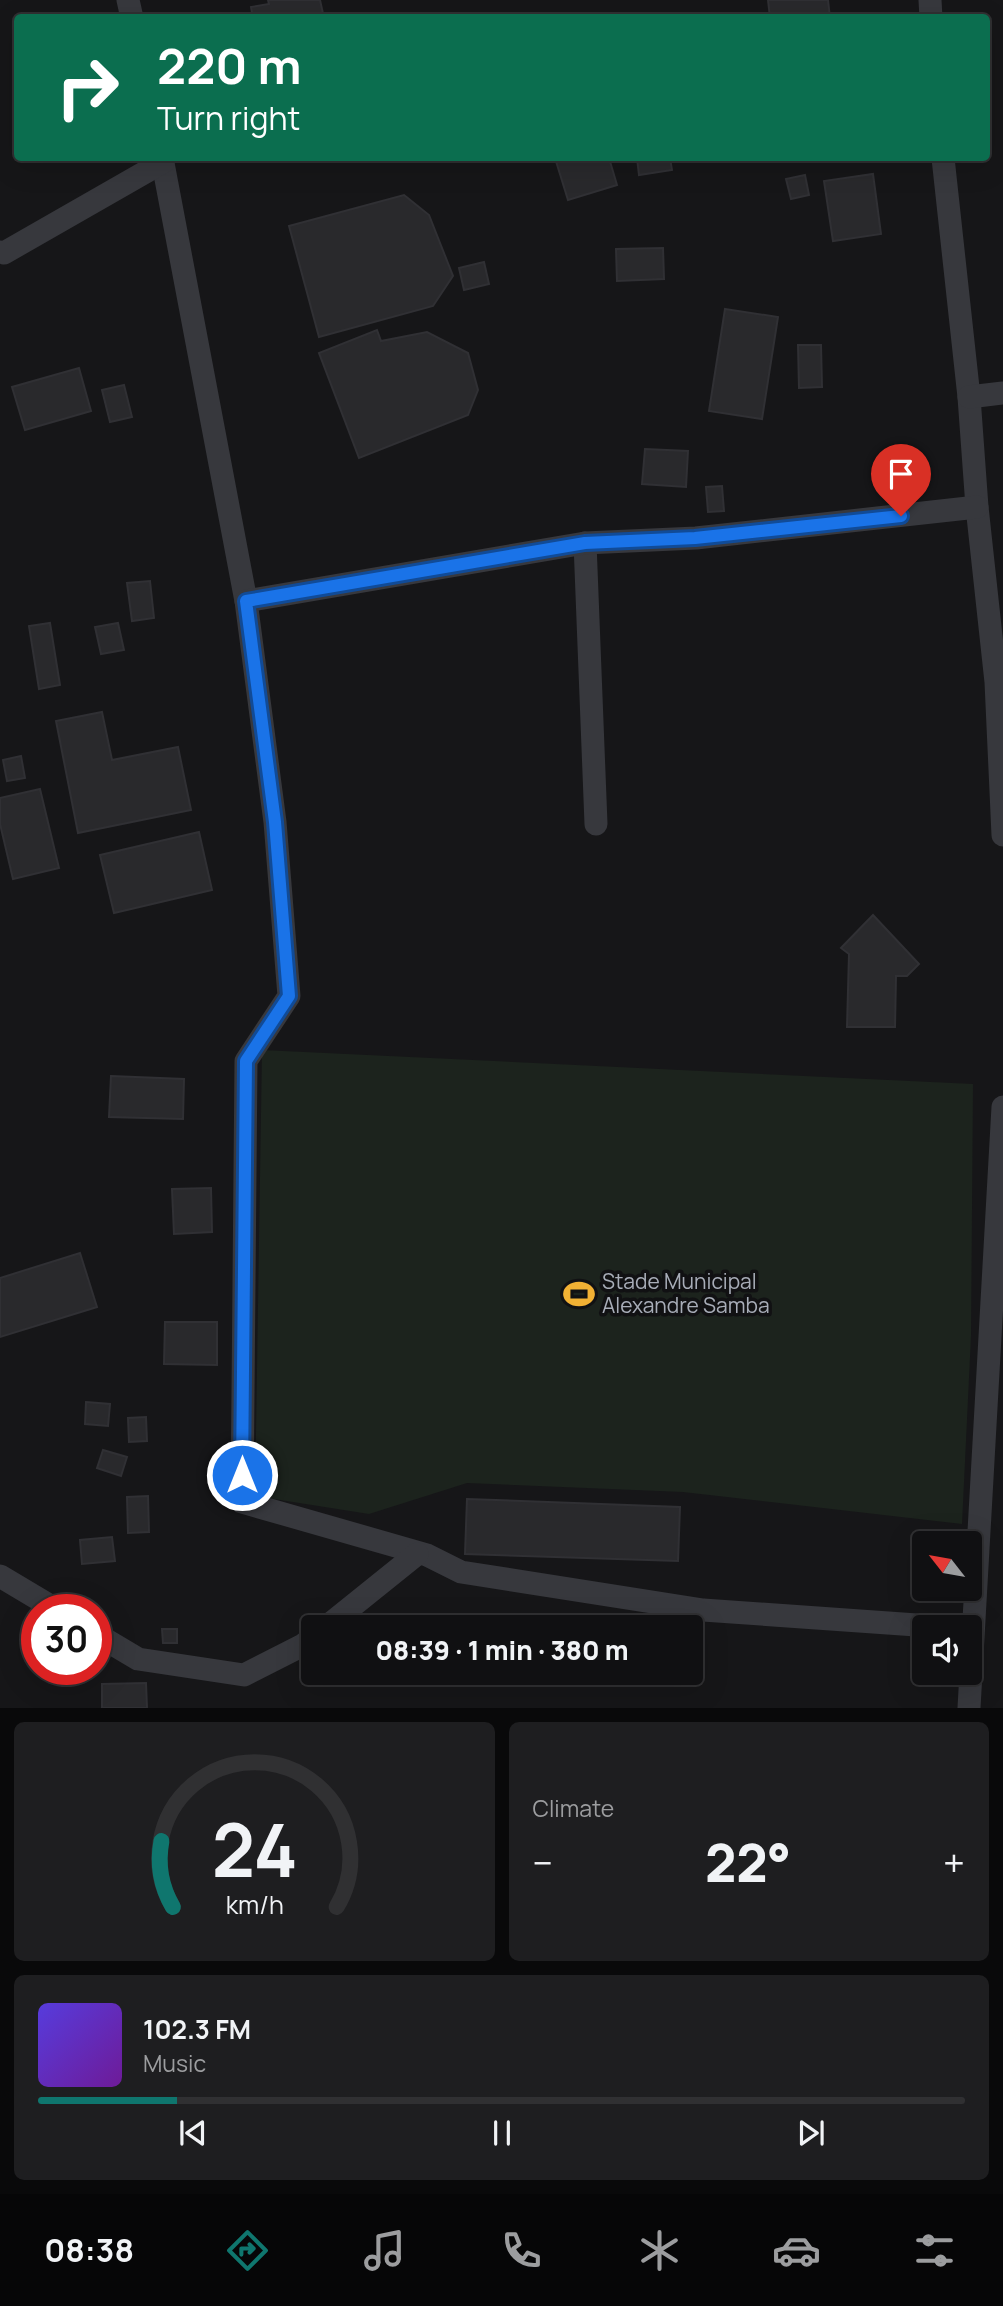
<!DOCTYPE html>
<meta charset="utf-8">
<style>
:root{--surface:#101012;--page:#1e1e20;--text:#f1f3f6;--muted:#9c9d9f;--line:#303032;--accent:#0f766e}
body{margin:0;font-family:Manrope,sans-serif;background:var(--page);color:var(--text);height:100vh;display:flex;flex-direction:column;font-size:26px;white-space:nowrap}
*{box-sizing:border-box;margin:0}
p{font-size:23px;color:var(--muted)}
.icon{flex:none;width:38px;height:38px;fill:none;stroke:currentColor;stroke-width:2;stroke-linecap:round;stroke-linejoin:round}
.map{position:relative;height:1708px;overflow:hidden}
.details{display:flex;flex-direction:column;gap:14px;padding:14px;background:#09090a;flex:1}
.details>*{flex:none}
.hud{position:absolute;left:14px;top:14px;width:976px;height:147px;border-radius:7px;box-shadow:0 7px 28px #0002,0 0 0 2px var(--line);background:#0b6e4f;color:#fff;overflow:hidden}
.needle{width:46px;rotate:301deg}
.fabs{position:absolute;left:912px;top:1531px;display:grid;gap:14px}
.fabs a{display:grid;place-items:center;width:70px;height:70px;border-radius:7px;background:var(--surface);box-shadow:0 7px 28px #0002,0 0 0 2px var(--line);font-size:35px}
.speed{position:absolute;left:21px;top:1594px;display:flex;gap:14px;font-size:35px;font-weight:700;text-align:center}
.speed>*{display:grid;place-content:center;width:91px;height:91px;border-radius:50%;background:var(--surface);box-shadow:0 7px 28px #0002,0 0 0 2px var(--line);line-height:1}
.speed .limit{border:10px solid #d22;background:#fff;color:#111}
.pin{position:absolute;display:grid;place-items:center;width:60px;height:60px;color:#fff;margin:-72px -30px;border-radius:50% 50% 50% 0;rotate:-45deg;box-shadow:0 0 7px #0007}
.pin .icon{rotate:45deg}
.me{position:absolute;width:77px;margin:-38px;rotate:0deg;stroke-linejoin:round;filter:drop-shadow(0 0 5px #0008)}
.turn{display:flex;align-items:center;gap:24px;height:147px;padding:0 28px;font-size:32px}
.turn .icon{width:91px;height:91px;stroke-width:2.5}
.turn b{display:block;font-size:49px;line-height:60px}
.big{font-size:52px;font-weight:800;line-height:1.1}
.details .tile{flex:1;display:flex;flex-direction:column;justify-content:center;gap:10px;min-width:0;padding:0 24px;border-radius:10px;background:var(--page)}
.details .dial{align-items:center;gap:0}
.dial svg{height:182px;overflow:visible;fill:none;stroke:var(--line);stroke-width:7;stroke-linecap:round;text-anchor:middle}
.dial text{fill:var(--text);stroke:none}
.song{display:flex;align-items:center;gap:21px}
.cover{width:84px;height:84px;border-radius:10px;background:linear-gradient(135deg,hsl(250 70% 55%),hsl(280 70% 35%))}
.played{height:7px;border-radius:4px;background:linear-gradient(90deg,var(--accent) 15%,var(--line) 15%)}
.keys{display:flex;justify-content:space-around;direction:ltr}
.heat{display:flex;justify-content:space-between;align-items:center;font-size:38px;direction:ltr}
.details .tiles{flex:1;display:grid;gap:14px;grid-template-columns:1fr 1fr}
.tile:last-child{grid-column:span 2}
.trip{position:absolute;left:301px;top:1615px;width:402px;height:70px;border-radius:7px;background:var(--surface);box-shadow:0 7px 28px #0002,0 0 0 2px var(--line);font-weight:800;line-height:70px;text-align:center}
.dock{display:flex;height:112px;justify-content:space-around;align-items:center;background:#060607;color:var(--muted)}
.dock .icon{width:49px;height:49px}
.dock .active{color:var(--accent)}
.dock b{font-size:32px;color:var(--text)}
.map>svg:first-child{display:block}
.green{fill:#1c231d}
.building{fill:#29292c;stroke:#303034;stroke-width:2}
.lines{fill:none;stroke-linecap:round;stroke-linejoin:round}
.street{stroke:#37383d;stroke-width:23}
.route-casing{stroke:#114b97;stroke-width:18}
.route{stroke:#1a73e8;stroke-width:12}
.labels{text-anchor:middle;stroke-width:7;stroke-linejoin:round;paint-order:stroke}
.poi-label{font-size:21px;fill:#a8adb8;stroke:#111113;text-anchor:start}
</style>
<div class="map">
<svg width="1003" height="1708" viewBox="0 0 1003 1708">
<rect width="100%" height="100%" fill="#161618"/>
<!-- green -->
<polygon class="green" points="262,1050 973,1084 971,1336 962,1524 683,1492 467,1483 369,1514 255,1496"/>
<!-- building -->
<g class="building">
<polygon points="268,0 320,0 324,18 253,18 251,7 269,4"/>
<polygon points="768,0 828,0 830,18 770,18"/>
<polygon points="555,158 609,158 617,185 568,200"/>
<polygon points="637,158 670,158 672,170 639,175"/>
<polygon points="873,174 881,234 833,241 824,181"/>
<polygon points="805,175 809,195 791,199 786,179"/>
<polygon points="404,195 429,215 453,276 433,306 319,337 289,226"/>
<polygon points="663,248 664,279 617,281 616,249"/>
<polygon points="484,262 489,284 464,290 459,268"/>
<polygon points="725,309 778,317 762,419 709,411"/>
<polygon points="377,330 381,341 427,332 468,353 478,390 468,415 359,458 319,353"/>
<polygon points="798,345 821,345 822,387 799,388"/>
<polygon points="79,368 91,411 25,430 12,387"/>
<polygon points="124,385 132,417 110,422 102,390"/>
<polygon points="645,449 688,451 686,487 642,484"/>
<polygon points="722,486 724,511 708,512 706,487"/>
<polygon points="150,581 154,618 132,621 127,583"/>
<polygon points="50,623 60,685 39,689 29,626"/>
<polygon points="118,623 124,650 101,654 95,627"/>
<polygon points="102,712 112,760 178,747 191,810 78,833 56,721"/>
<polygon points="21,756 25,778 7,781 3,760"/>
<polygon points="40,789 59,868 13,879 0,824 0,798"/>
<polygon points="199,832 212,890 114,913 100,855"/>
<polygon points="873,915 919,964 907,976 896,976 895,1027 847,1027 849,954 841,948"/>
<polygon points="111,1076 184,1079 183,1119 109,1117"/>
<polygon points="211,1188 212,1232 174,1234 172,1189"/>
<polygon points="80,1253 97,1307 0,1337 0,1278"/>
<polygon points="165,1322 217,1322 217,1365 164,1364"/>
<polygon points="86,1402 110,1404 108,1426 85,1424"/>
<polygon points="146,1417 147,1441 129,1442 128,1418"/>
<polygon points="103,1450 127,1457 121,1476 97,1468"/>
<polygon points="148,1496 149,1532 128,1533 127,1497"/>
<polygon points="467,1499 680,1507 678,1561 465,1554"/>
<polygon points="112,1537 115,1561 82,1564 80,1540"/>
<polygon points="162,1629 177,1629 177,1643 163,1643"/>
<polygon points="146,1683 147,1708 102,1708 102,1684"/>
</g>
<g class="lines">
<!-- street -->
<g class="street">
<polyline points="128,0 132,18"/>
<polyline points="930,0 931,18"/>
<polyline points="162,158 246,601 275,822 289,996 246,1061 242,1502 427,1555 461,1572 703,1610 959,1628"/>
<polyline points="943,158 969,397 977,507 996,682 1003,835"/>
<polyline points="0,252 4,253 163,162"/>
<polyline points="969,397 1003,393"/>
<polyline points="585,543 596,824"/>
<polyline points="246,601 585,543 696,538 977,507"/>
<polyline points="0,1576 57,1610"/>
<polyline points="325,1628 417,1554"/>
<polyline points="96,1634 138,1659 244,1675 303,1645 313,1637"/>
<polyline points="969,1708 1003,1107"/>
</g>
</g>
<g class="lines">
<defs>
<polyline id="route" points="242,1475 246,1061 289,996 275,822 246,601 585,543 695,538 901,516"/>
</defs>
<!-- route casing -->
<use href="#route" class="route-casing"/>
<!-- route -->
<use href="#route" class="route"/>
</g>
<!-- icons -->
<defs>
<symbol id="stadium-bare" viewBox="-9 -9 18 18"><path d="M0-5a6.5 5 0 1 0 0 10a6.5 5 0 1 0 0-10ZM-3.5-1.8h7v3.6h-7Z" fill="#f2b134" stroke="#111113" stroke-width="2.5" paint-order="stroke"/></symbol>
</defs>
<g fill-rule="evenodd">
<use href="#stadium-bare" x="557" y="1272" width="44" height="44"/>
</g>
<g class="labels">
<!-- poi labels -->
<g class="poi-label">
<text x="602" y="1289">Stade Municipal<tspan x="602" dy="24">Alexandre Samba</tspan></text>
</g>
</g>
</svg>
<div class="fabs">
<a><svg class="needle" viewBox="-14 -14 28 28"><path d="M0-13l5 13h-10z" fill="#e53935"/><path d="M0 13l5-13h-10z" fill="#9c9d9f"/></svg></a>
<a><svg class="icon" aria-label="sound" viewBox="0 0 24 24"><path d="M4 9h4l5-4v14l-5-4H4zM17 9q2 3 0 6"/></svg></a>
</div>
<div class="speed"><div class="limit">30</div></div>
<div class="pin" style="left:901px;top:516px;background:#d93025"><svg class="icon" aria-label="arrive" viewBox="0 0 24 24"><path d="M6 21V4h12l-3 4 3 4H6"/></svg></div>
<svg class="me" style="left:242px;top:1475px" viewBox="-20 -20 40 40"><circle r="17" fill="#1a73e8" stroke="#fff" stroke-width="3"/><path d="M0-11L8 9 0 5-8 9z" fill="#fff"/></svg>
<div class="trip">08:39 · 1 min · 380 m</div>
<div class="hud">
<div class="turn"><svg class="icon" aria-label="right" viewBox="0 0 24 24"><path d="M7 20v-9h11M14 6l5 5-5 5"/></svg><div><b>220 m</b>Turn right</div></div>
</div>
</div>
<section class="details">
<div class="tiles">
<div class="tile dial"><svg viewBox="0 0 100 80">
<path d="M14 69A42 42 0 1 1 86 69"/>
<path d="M14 69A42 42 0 0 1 9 40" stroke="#0f766e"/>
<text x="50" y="56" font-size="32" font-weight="700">24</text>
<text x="50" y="72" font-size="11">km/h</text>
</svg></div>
<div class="tile"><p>Climate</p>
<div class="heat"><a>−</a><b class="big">22°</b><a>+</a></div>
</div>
<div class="tile">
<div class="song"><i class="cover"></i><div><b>102.3 FM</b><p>Music</p></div></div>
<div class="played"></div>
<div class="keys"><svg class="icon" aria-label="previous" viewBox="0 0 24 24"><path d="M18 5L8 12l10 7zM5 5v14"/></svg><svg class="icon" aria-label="pause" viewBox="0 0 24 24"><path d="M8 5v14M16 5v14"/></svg><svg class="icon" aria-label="next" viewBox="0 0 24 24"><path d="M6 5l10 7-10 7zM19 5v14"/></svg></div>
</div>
</div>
</section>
<nav class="dock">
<b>08:38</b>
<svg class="icon active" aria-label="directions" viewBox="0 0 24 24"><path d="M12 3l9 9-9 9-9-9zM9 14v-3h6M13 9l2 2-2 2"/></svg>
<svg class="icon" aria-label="music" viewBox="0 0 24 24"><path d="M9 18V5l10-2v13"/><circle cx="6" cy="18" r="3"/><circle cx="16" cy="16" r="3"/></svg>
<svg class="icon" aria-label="phone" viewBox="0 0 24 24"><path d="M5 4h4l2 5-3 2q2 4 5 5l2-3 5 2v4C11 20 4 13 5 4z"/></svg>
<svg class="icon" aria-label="climate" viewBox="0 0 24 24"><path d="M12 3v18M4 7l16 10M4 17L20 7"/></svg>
<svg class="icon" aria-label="car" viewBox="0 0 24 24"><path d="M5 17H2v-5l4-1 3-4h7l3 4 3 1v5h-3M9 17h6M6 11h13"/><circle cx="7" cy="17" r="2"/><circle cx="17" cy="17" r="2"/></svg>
<svg class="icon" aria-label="filters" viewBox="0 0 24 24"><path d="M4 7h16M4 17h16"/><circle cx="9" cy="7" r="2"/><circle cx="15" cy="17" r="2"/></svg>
</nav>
